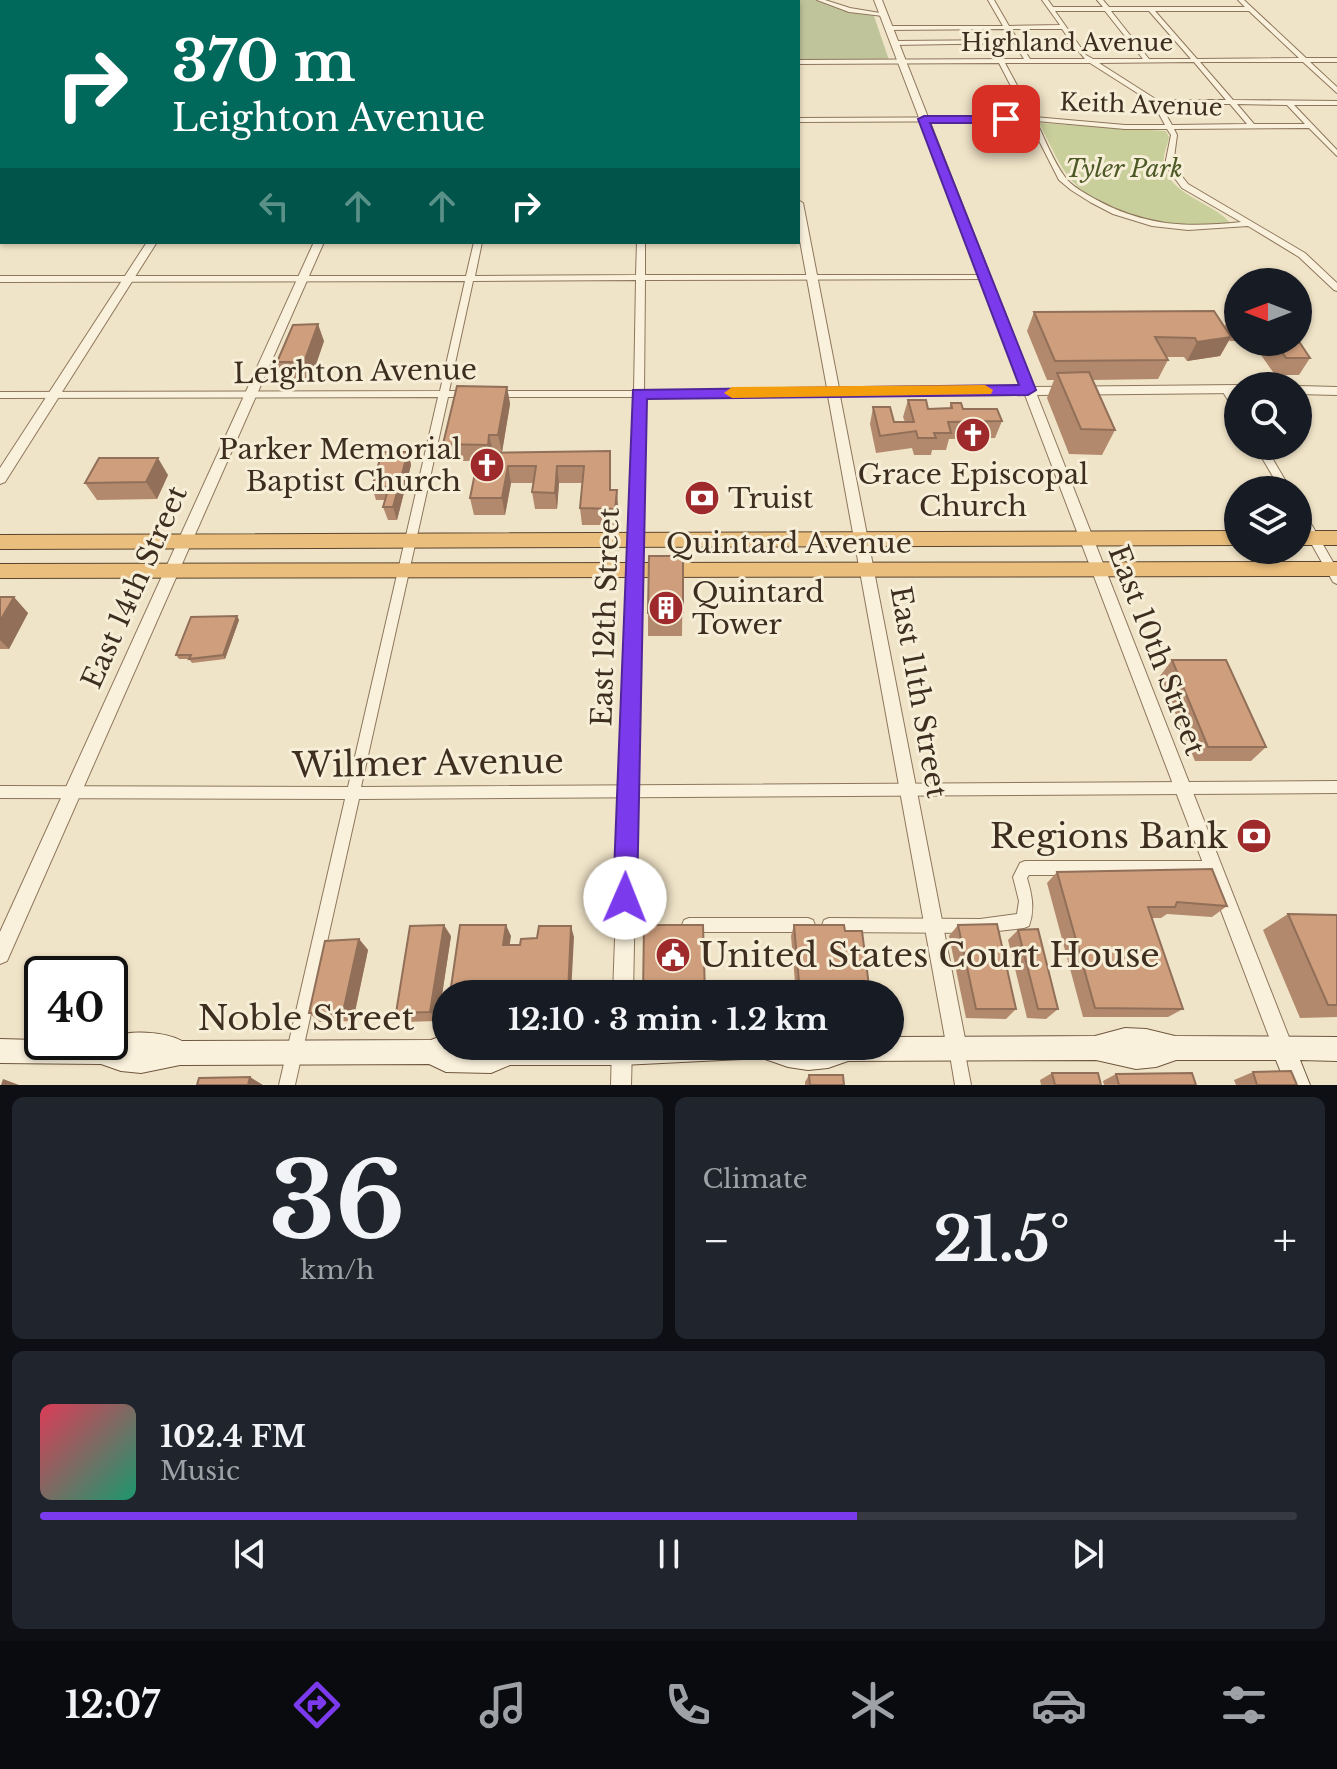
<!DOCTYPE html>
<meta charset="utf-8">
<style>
:root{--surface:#171b24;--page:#20242c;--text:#f1f3f6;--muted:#9ea1a6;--line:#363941;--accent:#7c3aed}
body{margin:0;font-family:"Libre Baskerville",serif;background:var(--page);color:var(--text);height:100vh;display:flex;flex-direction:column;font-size:30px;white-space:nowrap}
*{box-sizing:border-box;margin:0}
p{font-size:26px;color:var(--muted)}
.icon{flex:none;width:44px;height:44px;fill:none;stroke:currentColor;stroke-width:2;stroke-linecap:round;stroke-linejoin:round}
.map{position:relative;height:1085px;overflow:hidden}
.side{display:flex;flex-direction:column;gap:12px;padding:12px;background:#0d0f14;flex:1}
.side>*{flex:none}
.top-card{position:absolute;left:0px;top:0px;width:800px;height:244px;box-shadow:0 2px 6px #0004;background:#00695c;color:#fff;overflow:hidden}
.needle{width:52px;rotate:270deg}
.buttons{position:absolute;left:1224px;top:268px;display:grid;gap:16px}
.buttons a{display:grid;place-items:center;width:88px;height:88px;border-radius:50%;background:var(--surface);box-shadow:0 2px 6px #0004;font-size:40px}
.speed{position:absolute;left:24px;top:956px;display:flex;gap:16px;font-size:40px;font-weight:700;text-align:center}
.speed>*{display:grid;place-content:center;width:104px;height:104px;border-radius:50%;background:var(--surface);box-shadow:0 2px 6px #0004;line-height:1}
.speed .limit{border:4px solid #111;border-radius:12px;background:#fff;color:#111}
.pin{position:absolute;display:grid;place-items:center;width:68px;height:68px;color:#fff;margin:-34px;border-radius:16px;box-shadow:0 4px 12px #0006}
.me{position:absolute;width:88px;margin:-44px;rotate:1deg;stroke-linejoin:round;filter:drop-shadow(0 0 6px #0008)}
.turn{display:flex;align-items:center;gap:28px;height:168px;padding:0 40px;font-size:36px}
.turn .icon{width:104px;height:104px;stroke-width:2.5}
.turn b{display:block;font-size:56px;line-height:68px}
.lanes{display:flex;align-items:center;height:76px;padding:0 40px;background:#0003;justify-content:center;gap:40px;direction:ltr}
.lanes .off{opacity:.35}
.big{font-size:60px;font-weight:800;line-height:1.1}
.side .card{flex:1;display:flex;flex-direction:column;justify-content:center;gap:12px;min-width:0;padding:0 28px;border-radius:12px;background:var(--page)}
.side .dial{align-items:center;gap:0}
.dial b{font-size:104px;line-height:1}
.song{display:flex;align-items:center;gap:24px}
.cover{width:96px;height:96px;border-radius:12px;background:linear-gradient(135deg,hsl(350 70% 55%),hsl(160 70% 35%))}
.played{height:8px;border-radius:4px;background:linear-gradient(90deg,var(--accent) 65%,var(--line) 65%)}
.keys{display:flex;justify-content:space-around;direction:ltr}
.heat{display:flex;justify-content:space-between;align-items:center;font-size:44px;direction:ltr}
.side .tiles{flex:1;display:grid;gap:12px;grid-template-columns:1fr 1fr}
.card:last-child{grid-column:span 2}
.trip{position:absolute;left:432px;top:980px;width:472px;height:80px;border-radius:40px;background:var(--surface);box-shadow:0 2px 6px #0004;font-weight:800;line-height:80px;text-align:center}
.tab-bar{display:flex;height:128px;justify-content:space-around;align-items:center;background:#090b0e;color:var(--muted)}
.tab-bar .icon{width:56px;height:56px}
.tab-bar .active{color:var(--accent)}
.tab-bar b{font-size:36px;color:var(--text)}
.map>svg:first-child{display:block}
.green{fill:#c9cf9b}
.cemetery{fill:#bfc49a}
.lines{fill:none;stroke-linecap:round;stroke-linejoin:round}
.minor-casing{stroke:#8d765c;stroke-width:2}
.tertiary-casing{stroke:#8d765c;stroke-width:2}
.secondary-casing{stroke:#6f573f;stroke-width:2}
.trunk-casing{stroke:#5b4430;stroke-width:2}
.minor{fill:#faf1dc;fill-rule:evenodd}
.tertiary{fill:#faf1dc;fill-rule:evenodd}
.secondary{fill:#faf1dc;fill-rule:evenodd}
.trunk{fill:#eabe7c;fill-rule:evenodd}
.wall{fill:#b2896c}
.shaded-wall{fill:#916f58}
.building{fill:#cf9f7d;stroke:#916f58;stroke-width:2}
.route{fill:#7c3aed;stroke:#51269a;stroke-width:2}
.slow{fill:#f59e0b}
.labels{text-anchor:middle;stroke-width:6;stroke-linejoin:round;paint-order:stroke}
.far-street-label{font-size:24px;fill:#3d2e20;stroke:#f7eed8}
.far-park-label{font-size:24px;font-style:italic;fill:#4d5a26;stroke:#f7eed8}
.street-label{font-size:28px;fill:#3d2e20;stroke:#f7eed8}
.poi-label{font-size:28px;fill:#3d2e20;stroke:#f7eed8;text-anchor:start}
.near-street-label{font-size:34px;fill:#3d2e20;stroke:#f7eed8}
.near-poi-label{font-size:34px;fill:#3d2e20;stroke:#f7eed8;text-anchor:end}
</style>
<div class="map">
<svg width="1337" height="1085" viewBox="0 0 1337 1085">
<rect width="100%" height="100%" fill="#f0e4c8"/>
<!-- green -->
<path class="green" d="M1039,123L1166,131L1169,137C1168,145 1163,153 1164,161C1164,194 1216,203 1231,224C1175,226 1116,226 1073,182C1059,167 1049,141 1039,123Z"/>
<!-- cemetery -->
<polygon class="cemetery" points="767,0 815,0 841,10 874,16 889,60 798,59 798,2"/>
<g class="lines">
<defs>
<g id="minor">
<polygon points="29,0 40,0 35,2 24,2"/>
<rect x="92" y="0" width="6" height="2"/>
<polygon points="224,0 243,0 246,2 221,2"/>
<polygon points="373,0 382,0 386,2 377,2"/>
<polygon points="535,0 543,0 540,2 532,2"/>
<polygon points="651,0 657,0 658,2 652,2"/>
<polygon points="817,0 825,0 850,8 886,14 883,16 849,12"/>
<path d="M988,0H994L1009,26L1060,25L1042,0H1048L1053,7H1103L1097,0H1103L1109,7H1245L1238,0H1244L1306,58H1337V62H1310L1337,87V93L1303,62H1200L1233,100L1337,101V105H1294L1337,150V156L1309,128L1174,129L1177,135L1173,165L1188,184L1305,253L1337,283V291L1334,290L1299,257L1248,226L1188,230L1152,226L1113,214L1090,202L1071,190L1059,180L1029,121L798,122V118L1027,117L999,63L798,64V60L1024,59L1014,43L894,45L891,43L894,41L1012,40L1006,29L888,30L885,28L888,26H1003ZM1055,11H1105L1143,59H1093L1086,55ZM1111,11H1149L1191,59H1149ZM1155,11H1249L1299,58L1197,59ZM1011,29H1062L1069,39L1018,40ZM1020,43H1072L1085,59H1030ZM1194,62L1226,100H1157L1099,63ZM1005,63H1090L1153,103L1165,125H1125L1034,117ZM1160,104H1230L1247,124L1172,125ZM1237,104L1287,105L1305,124H1254ZM1036,121L1125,129H1167L1171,135L1165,165L1182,188L1241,222C1186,228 1144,226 1095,199C1085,193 1072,187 1065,177C1053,161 1045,139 1036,121Z"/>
<polygon points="2,5 2,9 0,10 0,6"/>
<polygon points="0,65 2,66 2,71 0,70"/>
<polygon points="474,242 482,242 475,276 636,275 637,242 645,242 645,275 985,275 989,277 985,279 645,280 644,394 639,397 497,397 492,394 497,391 634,391 636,280 473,281 449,391 467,391 472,394 467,397 448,397 361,787 1337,781 1337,793 359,799 295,1085 279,1085 345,799 0,798 0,786 348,787 438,397 0,398 0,392 440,391 465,281 0,282 0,276 466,276"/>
<polygon points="1226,386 1229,387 1238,401 1238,412 1235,411 1221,389"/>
<polygon points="1255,446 1265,446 1291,490 1281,490"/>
<polygon points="1298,507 1302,508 1337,569 1337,584 1333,582 1298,520"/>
<path d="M1025,861H1213L1218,863L1220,868L1218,873L1213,875H1029L1027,878C1032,895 1035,909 1029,926L1024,928L980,933L829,932L824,930L822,925L824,920L829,918L980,919L1017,914L1019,901L1013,877L1020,863Z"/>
<polygon points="689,918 808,918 813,920 815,925 813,930 808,932 689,932 684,930 682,925 684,920"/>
<polygon points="957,1041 963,1043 971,1085 955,1085 949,1049 951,1043"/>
</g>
<g id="tertiary">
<polygon points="757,0 765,0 766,2 758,2"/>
<polygon points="874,0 882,0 1034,387 1238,385 1242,386 1238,386 1238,393 1037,395 1294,1050 1291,1057 1284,1060 1277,1057 1274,1050 1025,395 840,396 967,1049 964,1056 957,1059 950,1056 947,1049 828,396 645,398 633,994 613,994 635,391 827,388 798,230 798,200 803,203 839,388 1022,387"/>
<rect x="0" y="186" width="2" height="6"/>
<polygon points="147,242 157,242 5,482 0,484 0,468"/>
<polygon points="314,242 324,242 7,961 0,964 0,932"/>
<polygon points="1298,386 1337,387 1337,395 1298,394"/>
<polygon points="612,1046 632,1046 631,1085 611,1085"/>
</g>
<path id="secondary" d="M1125,1028L1146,1029L1175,1036L1337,1037V1061L1300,1060L1310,1085H1286L1276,1060H1176L1156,1067L1136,1069L1096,1060L848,1061L828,1068L808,1070L788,1067L762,1058L622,1065H510L491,1073L446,1072L429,1064L180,1065L141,1073L121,1071L101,1064L0,1063V1039L110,1042V1037C130,1030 164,1031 182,1041L431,1040L446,1034V1046L491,1049L499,1046H890V1037L1095,1036Z"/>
<g id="trunk">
<polygon points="1238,531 1238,545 0,549 0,535"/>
<rect x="1298" y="531" width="39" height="14"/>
<polygon points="1337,562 1337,576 0,578 0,564"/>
</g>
</defs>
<!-- minor casing -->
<use href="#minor" class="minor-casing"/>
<!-- tertiary casing -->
<use href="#tertiary" class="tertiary-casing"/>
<!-- secondary casing -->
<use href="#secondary" class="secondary-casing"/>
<!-- trunk casing -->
<use href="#trunk" class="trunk-casing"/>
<!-- minor -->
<use href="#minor" class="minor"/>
<!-- tertiary -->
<use href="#tertiary" class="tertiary"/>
<!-- secondary -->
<use href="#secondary" class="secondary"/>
<!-- trunk -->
<use href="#trunk" class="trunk"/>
</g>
<!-- wall -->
<g class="wall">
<polygon points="1034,312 1224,327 1232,313 1238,313 1238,341 1230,341 1229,340 1220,356 1187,361 1184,357 1166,357 1168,360 1158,379 1092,380 1115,430 1102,455 1069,454 1047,398 1054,380 1047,380 1027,331"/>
<polygon points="324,341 311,379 284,379 277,362"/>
<polygon points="1252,342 1298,342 1310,358 1299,375 1275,375"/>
<polygon points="507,387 510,404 502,452 493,452 493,453 610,451 611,490 618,506 616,525 582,525 580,508 582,483 559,483 557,509 535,509 532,492 533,483 511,483 505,515 474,515 470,498 478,461 447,461 443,444"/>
<polygon points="908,400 928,409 949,409 951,403 963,409 1002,421 995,438 949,439 946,450 932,450 931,455 914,455 912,448 876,453 870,424 873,407 894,422 905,422 903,417"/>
<polygon points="408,452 411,465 397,520 388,520 383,507 385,500 376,500 372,487"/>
<polygon points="168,475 157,499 97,500 85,483"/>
<polygon points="683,556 682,636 648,636 648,613"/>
<polygon points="0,597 28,613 9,649 0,649"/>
<polygon points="237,616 239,620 225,659 192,663 189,659 179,659 176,655"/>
<polygon points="1172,660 1266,747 1251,761 1195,761 1160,676"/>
<polygon points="1057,872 1227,906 1212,917 1167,914 1161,918 1152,918 1183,1009 1168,1017 1083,1017 1047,883"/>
<polygon points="1288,914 1337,915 1337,1017 1300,1018 1263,930"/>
<polygon points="794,925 845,931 870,994 796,994 791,936"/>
<polygon points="958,925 1016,1009 1006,1019 966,1018 949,936"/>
<polygon points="1018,930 1058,1009 1046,1019 1027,1018 1008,940"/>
<polygon points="451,936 438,1021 404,1022 396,1013"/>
<polygon points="359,939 368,950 353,1021 320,1022 309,1013"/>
<polygon points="1253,1072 1297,1085 1236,1085 1234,1080"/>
<polygon points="1052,1073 1101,1085 1041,1085 1040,1080"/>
<polygon points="1116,1074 1196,1085 1104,1085 1103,1081"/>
<polygon points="809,1075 844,1085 805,1085 805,1082"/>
</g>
<!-- shaded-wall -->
<g class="shaded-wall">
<polygon points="318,324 324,341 311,379 304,362"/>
<polygon points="1231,337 1220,356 1187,361 1197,342"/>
<polygon points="507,387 510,404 502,452 498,435"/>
<polygon points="489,435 493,452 491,462 488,445"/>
<polygon points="408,452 411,465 397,520 393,507"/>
<polygon points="158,458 168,475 157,499 146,482"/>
<polygon points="508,466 511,483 505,515 502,498"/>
<polygon points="557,466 559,483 557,509 555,493"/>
<polygon points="617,490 618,506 616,525 615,509"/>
<polygon points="14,597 28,613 9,649 0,640 0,621"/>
<polygon points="237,616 239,620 225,659 223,655"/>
<polygon points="444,925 451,936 438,1021 430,1012"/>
<polygon points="506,925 511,936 508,956 503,945"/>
<polygon points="571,926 574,937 571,994 568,994"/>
<polygon points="359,939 368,950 353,1021 343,1012"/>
<polygon points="250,1077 263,1085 248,1085"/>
<polygon points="3,1079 19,1085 1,1085"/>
</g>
<!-- building -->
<g class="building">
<polygon points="1214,311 1231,337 1197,342 1195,338 1155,337 1168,360 1055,361 1034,312"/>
<polygon points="1232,313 1238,313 1238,322"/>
<polygon points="318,324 304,362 277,362 293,325"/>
<polygon points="1298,340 1310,358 1286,358 1275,342 1298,342"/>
<polygon points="1089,372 1115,430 1081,429 1057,373"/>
<polygon points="457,386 507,387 498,435 489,435 488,445 443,444"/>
<polygon points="908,400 926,400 928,409 952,408 951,403 961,403 963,409 997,409 1002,421 948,422 951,433 934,433 936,438 918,438 916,431 880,436 873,407 890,407 894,422 914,422"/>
<polygon points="610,451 610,490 617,490 615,509 580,508 584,466 557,466 555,493 532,492 536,466 508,466 502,498 470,498 479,453"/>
<polygon points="382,452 408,452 393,507 383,507 389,487 372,487"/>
<polygon points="99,458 158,458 146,482 85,483"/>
<polygon points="649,556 683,556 683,612 648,613"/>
<polygon points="0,597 14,597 0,621"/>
<polygon points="237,616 223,655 189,659 191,655 176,655 191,617"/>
<polygon points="1172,660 1226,660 1266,747 1208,747"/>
<polygon points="1212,869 1227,906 1177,902 1175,907 1148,907 1183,1009 1095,1008 1057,872"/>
<polygon points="1288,914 1337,915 1337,1005 1328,1005"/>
<polygon points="997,924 1016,1009 976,1009 958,925"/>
<polygon points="444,925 430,1012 396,1013 410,926"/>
<polygon points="460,925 506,925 503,945 520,945 521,939 537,938 539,926 571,926 568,994 450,994"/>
<polygon points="644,925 703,925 705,994 643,994"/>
<polygon points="794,925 844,925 845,931 862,931 870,994 800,994"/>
<polygon points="1038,929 1058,1009 1038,1009 1018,930"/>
<polygon points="359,939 343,1012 309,1013 325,941"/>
<polygon points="1291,1071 1297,1085 1257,1085 1253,1072"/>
<polygon points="1052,1073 1098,1073 1101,1085 1055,1085"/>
<polygon points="1192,1073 1196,1085 1119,1085 1116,1074"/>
<polygon points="809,1075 843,1075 844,1085 810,1085"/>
<polygon points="250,1077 248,1085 197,1085 199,1078"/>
</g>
<!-- route -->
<polygon class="route" points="924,116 1006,116 1011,119 1006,123 930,123 1036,390 1028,395 647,399 637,898 634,907 625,910 616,907 613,898 633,390 1019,385 918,119"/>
<!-- slow -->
<polygon class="slow" points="985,385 993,390 991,394 732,398 724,393 732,387"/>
<!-- icons -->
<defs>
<symbol id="church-disc" viewBox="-11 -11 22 22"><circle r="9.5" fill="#9e2a2b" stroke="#f7eed8"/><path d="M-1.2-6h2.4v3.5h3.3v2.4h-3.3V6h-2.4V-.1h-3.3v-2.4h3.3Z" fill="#fff"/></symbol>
<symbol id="bank-disc" viewBox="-11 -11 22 22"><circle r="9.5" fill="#9e2a2b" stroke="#f7eed8"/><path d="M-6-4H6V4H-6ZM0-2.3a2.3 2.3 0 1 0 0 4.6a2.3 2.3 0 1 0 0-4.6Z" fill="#fff"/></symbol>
<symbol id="building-disc" viewBox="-11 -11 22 22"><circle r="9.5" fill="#9e2a2b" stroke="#f7eed8"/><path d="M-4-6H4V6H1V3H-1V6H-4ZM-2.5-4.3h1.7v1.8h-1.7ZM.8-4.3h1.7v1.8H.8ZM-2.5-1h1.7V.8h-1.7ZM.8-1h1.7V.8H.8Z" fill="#fff"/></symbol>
<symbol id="civic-disc" viewBox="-11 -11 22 22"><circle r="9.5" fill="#9e2a2b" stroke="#f7eed8"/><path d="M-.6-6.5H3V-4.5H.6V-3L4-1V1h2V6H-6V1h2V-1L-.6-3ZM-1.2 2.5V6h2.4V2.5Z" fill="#fff"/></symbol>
</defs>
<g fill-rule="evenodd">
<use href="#church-disc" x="953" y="415" width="40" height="40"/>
<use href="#church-disc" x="467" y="445" width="40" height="40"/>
<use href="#bank-disc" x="682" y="478" width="40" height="40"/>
<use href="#building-disc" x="646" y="588" width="40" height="40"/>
<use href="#bank-disc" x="1234" y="816" width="40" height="40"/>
<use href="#civic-disc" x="653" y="935" width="40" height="40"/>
</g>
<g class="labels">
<!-- far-street labels -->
<g class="far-street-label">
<text x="1067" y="51">Highland Avenue</text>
<text transform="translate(1141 105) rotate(2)" y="8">Keith Avenue</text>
</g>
<!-- far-park labels -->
<g class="far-park-label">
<text x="1124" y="177">Tyler Park</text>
</g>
<!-- street labels -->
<g class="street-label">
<text transform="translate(355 371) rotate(-1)" y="10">Leighton Avenue</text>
<text x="789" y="553">Quintard Avenue</text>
<text transform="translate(134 587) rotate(-66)" y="10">East 14th Street</text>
<text transform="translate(605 617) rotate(-88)" y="10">East 12th Street</text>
<text transform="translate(1157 650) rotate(69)" y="10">East 10th Street</text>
<text transform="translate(919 692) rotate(80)" y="10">East 11th Street</text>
</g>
<!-- poi labels -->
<g class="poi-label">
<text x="461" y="459" text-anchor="end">Parker Memorial<tspan x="461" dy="32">Baptist Church</tspan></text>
<text x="973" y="484" text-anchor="middle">Grace Episcopal<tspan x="973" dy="32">Church</tspan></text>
<text x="728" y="508">Truist</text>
<text x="692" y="602">Quintard<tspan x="692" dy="32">Tower</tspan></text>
</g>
<!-- near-street labels -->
<g class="near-street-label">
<text transform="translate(428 763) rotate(-1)" y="12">Wilmer Avenue</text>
<text x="306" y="1030">Noble Street</text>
</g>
<!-- near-poi labels -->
<g class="near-poi-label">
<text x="1228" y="848">Regions Bank</text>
<text x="699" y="967" text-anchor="start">United States Court House</text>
</g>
</g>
</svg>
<div class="buttons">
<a><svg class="needle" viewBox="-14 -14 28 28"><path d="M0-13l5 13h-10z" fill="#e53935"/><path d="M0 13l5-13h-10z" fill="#9ea1a6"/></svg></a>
<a><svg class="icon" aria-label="search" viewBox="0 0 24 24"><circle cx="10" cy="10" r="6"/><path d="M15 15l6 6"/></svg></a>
<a><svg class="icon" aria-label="layers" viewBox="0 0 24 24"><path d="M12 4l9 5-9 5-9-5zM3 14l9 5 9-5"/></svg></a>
</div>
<div class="speed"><div class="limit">40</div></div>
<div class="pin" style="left:1006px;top:119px;background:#d93025"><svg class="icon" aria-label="arrive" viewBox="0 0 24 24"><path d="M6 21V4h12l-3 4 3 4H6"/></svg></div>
<svg class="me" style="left:625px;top:898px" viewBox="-20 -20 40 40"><circle r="19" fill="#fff"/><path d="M0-13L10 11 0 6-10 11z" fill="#7c3aed"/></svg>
<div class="trip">12:10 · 3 min · 1.2 km</div>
<div class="top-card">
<div class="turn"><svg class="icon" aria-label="right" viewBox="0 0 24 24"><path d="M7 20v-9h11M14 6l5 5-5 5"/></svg><div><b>370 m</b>Leighton Avenue</div></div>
<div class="lanes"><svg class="icon off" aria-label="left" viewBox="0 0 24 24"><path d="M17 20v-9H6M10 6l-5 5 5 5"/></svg><svg class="icon off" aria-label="ahead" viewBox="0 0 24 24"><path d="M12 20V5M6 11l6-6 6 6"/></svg><svg class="icon off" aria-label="ahead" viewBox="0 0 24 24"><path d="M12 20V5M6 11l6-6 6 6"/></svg><svg class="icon" aria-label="right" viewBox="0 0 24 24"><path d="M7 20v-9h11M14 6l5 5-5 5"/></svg></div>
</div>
</div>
<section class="side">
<div class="tiles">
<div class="card dial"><b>36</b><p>km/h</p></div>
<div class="card"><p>Climate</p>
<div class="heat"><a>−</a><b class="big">21.5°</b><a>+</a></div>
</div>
<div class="card">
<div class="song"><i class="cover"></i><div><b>102.4 FM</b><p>Music</p></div></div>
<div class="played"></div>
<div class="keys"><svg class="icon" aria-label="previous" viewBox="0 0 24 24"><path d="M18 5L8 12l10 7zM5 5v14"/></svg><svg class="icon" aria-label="pause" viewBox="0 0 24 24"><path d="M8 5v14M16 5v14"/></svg><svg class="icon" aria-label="next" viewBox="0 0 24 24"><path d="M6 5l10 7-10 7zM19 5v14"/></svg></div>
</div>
</div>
</section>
<nav class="tab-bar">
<b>12:07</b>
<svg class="icon active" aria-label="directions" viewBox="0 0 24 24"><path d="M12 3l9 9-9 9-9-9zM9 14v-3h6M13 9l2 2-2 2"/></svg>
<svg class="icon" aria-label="music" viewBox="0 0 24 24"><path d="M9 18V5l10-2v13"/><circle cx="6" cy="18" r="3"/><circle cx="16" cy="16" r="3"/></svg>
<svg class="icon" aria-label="phone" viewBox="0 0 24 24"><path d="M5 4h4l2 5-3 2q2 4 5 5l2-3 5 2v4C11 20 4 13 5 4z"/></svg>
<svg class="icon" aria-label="climate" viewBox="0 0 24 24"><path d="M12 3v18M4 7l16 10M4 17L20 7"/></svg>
<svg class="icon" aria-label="car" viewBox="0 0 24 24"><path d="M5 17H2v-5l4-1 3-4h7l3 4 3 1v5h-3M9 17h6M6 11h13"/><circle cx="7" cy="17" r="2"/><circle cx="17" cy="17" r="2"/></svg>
<svg class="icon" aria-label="filters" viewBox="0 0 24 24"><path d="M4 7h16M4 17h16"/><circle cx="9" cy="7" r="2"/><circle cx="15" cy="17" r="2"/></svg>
</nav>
